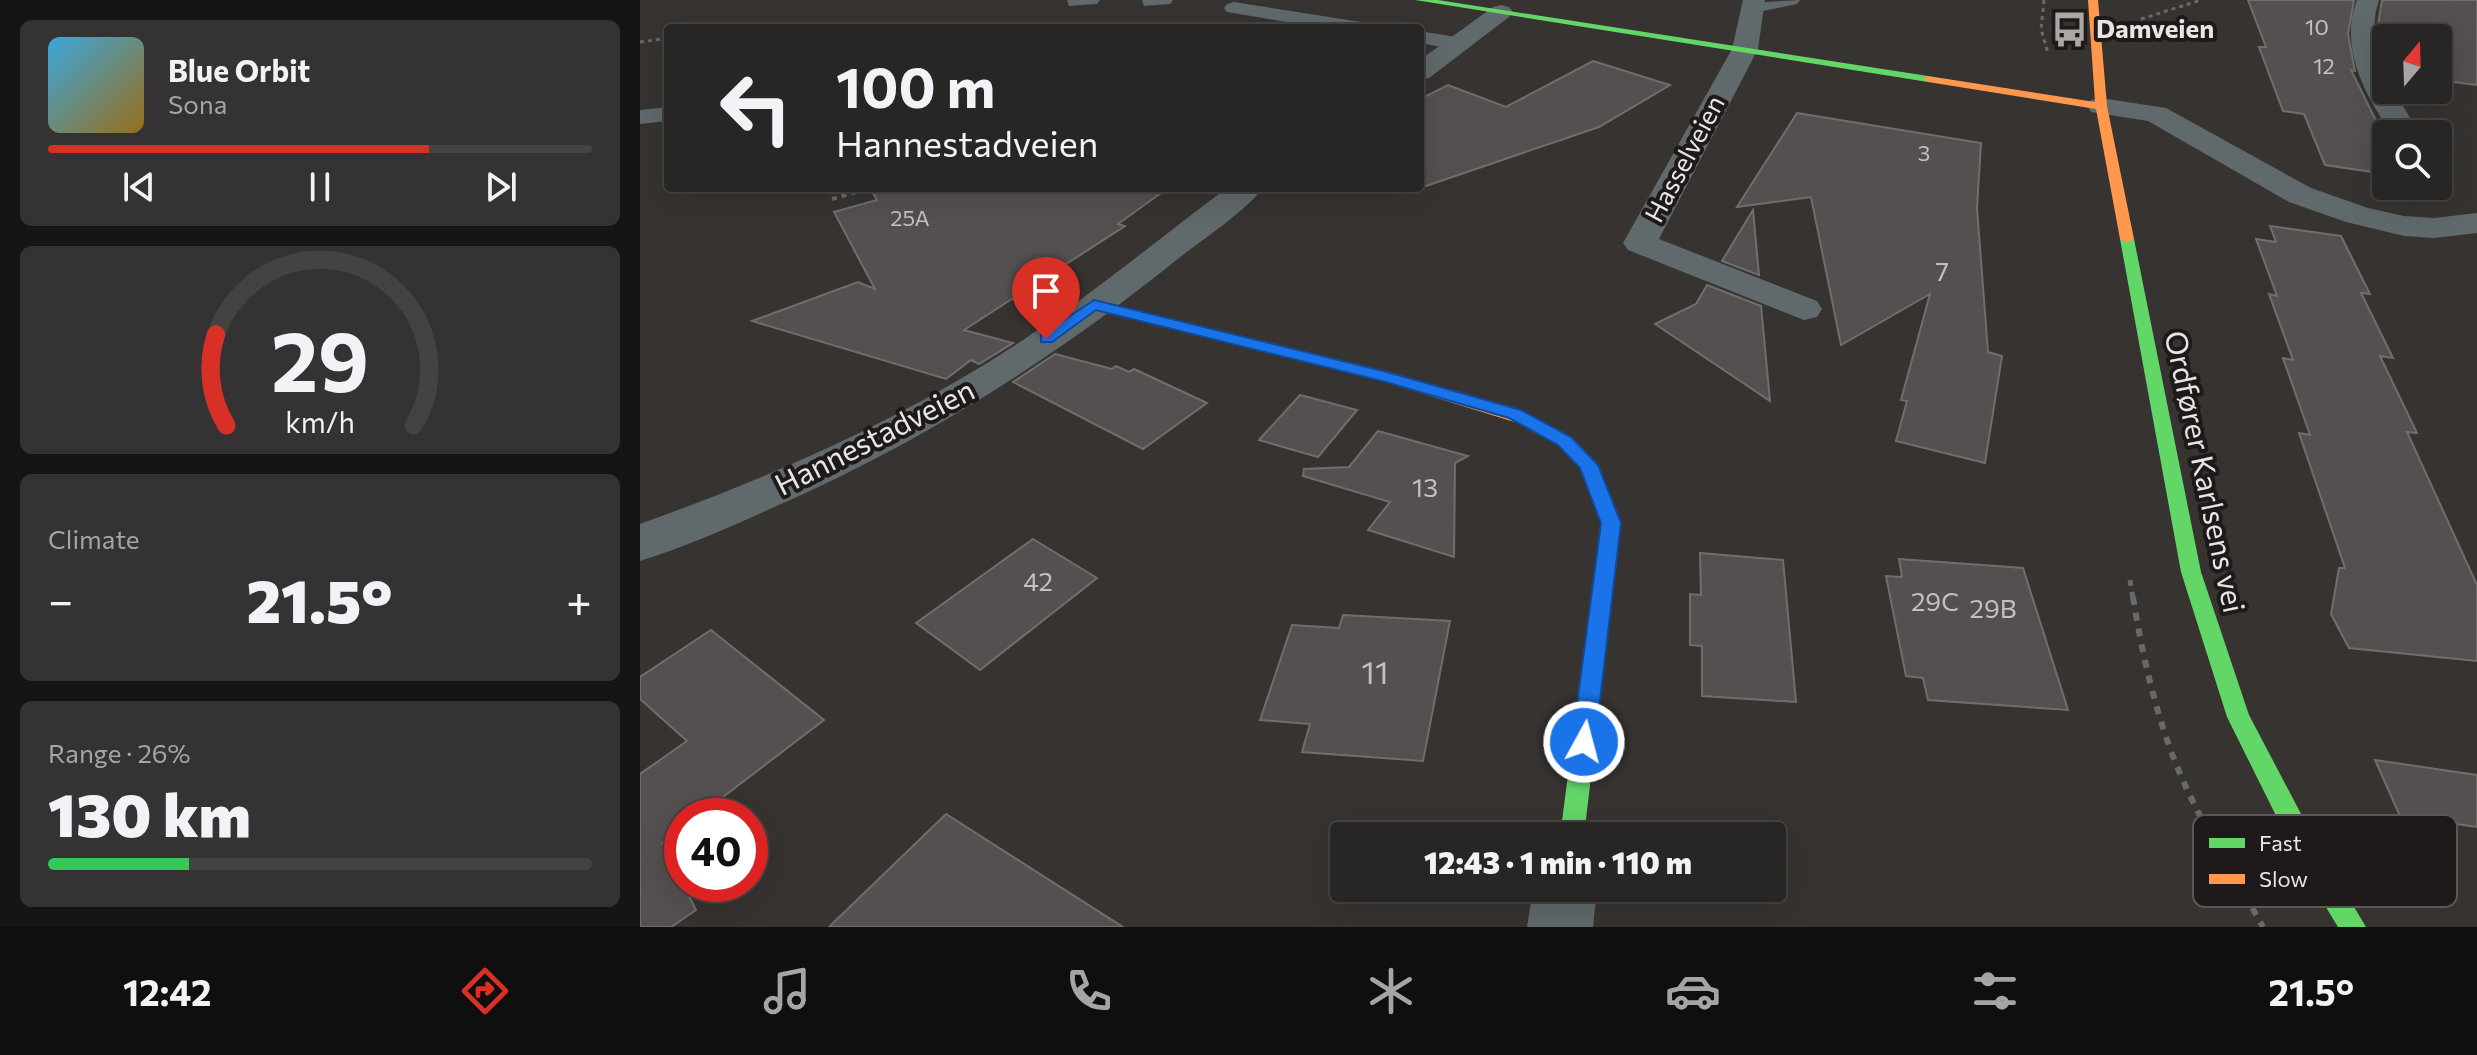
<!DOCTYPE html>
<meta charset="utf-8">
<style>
:root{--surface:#282625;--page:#343232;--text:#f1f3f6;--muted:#a5a5a7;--line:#444342;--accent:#d93025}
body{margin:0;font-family:Commissioner,sans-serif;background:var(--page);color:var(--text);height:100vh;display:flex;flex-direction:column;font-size:30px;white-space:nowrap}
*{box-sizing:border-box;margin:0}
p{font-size:26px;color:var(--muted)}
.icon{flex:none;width:44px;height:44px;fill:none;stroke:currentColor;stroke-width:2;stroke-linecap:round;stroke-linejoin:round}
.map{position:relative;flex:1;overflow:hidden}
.panel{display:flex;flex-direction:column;gap:20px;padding:20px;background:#161514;width:640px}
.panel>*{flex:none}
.hud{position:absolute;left:24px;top:24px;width:760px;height:168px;border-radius:8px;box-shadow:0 8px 32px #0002,0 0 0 2px var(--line);background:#282625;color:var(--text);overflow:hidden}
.needle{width:52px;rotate:19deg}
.buttons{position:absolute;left:1732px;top:24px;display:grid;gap:16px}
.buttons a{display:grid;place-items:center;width:80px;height:80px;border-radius:8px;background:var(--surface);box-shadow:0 8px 32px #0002,0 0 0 2px var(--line);font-size:40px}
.speed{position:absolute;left:24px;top:798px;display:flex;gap:16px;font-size:40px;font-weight:700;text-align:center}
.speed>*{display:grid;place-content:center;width:104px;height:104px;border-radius:50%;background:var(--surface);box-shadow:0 8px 32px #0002,0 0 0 2px var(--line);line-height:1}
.speed .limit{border:12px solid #d22;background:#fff;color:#111}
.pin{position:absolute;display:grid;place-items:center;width:68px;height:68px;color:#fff;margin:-82px -34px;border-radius:50% 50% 50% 0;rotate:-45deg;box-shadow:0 0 8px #0007}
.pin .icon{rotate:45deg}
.me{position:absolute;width:88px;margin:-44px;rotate:7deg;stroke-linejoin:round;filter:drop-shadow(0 0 6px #0008)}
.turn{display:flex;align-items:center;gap:28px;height:168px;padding:0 40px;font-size:36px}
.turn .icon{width:104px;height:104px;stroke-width:2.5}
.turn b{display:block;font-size:56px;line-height:68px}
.big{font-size:60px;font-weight:800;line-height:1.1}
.panel .card{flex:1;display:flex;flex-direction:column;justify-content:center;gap:12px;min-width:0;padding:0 28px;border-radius:12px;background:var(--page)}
.panel .dial{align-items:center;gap:0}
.dial svg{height:208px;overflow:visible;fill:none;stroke:var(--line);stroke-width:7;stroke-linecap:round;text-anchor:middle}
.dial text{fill:var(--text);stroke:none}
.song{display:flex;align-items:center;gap:24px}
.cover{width:96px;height:96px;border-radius:12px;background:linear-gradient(135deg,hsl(200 70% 55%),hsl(40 70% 35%))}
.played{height:8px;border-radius:4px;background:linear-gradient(90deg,var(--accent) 70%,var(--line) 70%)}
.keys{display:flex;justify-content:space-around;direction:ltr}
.heat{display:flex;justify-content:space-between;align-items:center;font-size:44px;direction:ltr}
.charge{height:12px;border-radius:6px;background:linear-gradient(90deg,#34c759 26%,var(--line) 0)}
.trip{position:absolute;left:690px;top:822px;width:456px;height:80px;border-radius:8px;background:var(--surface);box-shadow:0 8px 32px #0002,0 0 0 2px var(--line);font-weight:800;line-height:80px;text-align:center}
.dock{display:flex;height:128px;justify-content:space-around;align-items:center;background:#100f0f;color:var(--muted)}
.dock .icon{width:56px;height:56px}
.dock .selected{color:var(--accent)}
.dock b{font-size:36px;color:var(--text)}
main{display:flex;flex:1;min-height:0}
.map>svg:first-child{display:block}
.building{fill:#53504f;stroke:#706e6c;stroke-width:2}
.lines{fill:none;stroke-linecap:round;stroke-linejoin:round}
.path-far3{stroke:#676a6b;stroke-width:3;stroke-dasharray:4 4;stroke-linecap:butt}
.path-far2{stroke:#676a6b;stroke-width:4;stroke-dasharray:5 5;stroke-linecap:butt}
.path-far1{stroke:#676a6b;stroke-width:5;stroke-dasharray:6 6;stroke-linecap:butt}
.path{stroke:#676a6b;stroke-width:6;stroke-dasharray:8 8;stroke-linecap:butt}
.lane{fill:#60696b;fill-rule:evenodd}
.street{fill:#60696b;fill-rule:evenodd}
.fast{fill:#63d668;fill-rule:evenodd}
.slow{fill:#ff974d;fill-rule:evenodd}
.route{fill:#1a73e8;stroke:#114b97;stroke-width:2}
.labels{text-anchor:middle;stroke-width:8;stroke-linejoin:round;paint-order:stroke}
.far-number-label{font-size:22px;fill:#c4c0bf}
.far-poi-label{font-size:26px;font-weight:bold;fill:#eae5e4;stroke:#1d1a19;text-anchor:start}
.far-street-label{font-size:26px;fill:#eae5e4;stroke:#1d1a19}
.number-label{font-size:26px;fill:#c4c0bf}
.street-label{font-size:30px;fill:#eae5e4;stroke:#1d1a19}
.near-number-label{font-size:32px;fill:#c4c0bf}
.key{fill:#1d1a19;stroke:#5a5756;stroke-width:2}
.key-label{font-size:22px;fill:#eae5e4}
</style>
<main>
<section class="panel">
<div class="card">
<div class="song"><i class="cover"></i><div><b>Blue Orbit</b><p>Sona</p></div></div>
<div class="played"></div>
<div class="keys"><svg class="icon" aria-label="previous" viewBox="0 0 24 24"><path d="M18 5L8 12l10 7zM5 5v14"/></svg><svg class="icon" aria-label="pause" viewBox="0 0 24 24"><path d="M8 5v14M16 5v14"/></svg><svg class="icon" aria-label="next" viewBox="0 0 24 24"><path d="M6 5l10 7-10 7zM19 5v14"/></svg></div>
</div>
<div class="card dial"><svg viewBox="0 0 100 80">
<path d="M14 69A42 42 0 1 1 86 69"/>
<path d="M14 69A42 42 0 0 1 10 34" stroke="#d93025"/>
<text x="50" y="56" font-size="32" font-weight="700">29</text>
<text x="50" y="72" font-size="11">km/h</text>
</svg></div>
<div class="card"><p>Climate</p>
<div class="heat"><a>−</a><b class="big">21.5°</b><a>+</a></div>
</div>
<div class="card"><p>Range · 26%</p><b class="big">130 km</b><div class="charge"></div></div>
</section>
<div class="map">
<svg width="1837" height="927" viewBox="0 0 1837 927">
<rect width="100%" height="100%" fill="#363331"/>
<!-- building -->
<g class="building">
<polygon points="1608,0 1714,0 1708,34 1715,71 1711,70 1746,141 1746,174 1685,165 1664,114 1643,111 1619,47 1626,47"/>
<polygon points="1742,0 1837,0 1837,85 1798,80 1798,38 1746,38 1746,66 1738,25"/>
<polygon points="953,61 1030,85 959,127 780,188 780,99 808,85 866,107"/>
<polygon points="1157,113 1341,143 1337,208 1348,352 1362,356 1345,463 1256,441 1267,401 1261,400 1290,294 1201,345 1171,197 1097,207"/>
<polygon points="230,188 528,188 478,224 485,226 324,330 373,343 339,364 331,360 306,379 112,321 218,282 235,289 194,212 237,200"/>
<polygon points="1113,210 1119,275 1082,261"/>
<polygon points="1630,226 1701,236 1730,294 1721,293 1753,358 1740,356 1777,433 1767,432 1837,585 1837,661 1709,648 1691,614 1699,568 1705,568 1659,433 1670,435 1643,358 1653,360 1629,294 1637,296 1616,239 1636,242"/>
<polygon points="1067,285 1121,306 1130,401 1015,324 1056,304"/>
<polygon points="415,354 472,369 476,366 489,372 494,369 567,403 503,449 373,382"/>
<polygon points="660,395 717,410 678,457 619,440"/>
<polygon points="738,431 828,456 815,463 814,557 728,530 750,502 663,476 664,469 709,467"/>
<polygon points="393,539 457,578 340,670 276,623"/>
<polygon points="1060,553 1143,560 1156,702 1062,696 1062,646 1050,645 1050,594 1061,595"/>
<polygon points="1259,559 1383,568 1428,710 1288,700 1283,678 1266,676 1246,576 1262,577"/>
<polygon points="703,615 810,621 783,761 662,752 670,724 620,720 652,625 699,628"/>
<polygon points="71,630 184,720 58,816 42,816 42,828 22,843 56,910 31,927 0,927 0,774 47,741 0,699 0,677"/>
<polygon points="1735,760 1837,775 1837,827 1760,816"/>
<polygon points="306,814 483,927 189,927"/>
</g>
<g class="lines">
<!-- path-far3 -->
<g class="path-far3">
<polyline points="1404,0 1401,29 1408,53"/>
<polyline points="1501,19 1561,0"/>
<polyline points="390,28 405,24"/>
<polyline points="0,42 28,38"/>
</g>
<!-- path-far2 -->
<polyline class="path-far2" points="192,199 230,188"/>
<!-- path-far1 -->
<polyline class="path-far1" points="1490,580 1493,599"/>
<!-- path -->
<path class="path" d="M1493,597C1502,654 1515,711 1536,764C1559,821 1593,873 1623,927"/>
<!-- lane -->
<g class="lane">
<polygon points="427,0 460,0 457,4 429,6"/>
<polygon points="502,0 533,0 530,4 504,6"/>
<polygon points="1160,0 1157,4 1114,13 1104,7 1107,3"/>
<polygon points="594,2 721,22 731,28 682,28 587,12 584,8 587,4"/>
<polygon points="780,31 828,39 831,44 820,50 780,43"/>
<polygon points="28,107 28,121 0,124 0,110"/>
</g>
<!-- street -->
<g class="street">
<polygon points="1103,0 1125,0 1118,49 1019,239 1177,301 1182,309 1177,317 1164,320 988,250 983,243 1092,49"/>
<path d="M1717,0H1739C1726,38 1746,55 1746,90H1754L1774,125L1770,131L1760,134L1750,131C1724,94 1699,45 1717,0Z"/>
<polygon points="861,5 869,7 873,12 869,17 789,78 780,80 780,60 853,7"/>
<polygon points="1461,98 1526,108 1671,188 1728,208 1764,216 1794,218 1837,213 1837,233 1794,238 1764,236 1706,222 1649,202 1508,121 1451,112 1447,106 1451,100"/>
<path d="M587,188H623C607,210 562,240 539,258C411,361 281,443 130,509C88,528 45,547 0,561V524C131,477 261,420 377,344C450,296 517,240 587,188Z"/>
<polygon points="893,888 957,888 953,927 887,927"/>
</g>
<!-- fast -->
<g class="fast">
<polygon points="775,0 798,0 1288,76 1293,79 1288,82"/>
<polygon points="1487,235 1494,239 1561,572 1609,715 1680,850 1726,927 1698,927 1662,868 1587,717 1541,572 1480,239"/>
<polygon points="884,413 931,437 955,461 981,523 944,836 920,836 961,523 941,468 919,445 878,423 875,419 878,415"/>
</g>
<!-- slow -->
<g class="slow">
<polygon points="1448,0 1458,0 1467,106 1494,239 1487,243 1480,239 1456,109 1288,82 1283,79 1288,76 1455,102"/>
<polygon points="454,300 753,373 890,415 893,419 884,425 742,381 449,308 449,302"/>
</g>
</g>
<!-- route -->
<polygon class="route" points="454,300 747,372 881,410 931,437 958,465 981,523 955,742 952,749 944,753 935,749 932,742 961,523 940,468 918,445 869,418 742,381 456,310 412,342 401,342 401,335"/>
<!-- icons -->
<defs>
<symbol id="bus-bare" viewBox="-9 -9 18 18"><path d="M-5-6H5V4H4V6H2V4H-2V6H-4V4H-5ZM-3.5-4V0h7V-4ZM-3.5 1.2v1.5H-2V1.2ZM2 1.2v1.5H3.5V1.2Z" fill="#aba7a5" stroke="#1d1a19" stroke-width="2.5" paint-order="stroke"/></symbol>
</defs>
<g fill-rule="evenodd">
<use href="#bus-bare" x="1404" y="4" width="51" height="51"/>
</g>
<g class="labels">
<!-- far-number labels -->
<g class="far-number-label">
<text x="1677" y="35">10</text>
<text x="1684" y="74">12</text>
<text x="1284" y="161">3</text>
<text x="270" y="226">25A</text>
</g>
<!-- far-poi labels -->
<g class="far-poi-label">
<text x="1456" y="38">Damveien</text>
</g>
<!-- far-street labels -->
<g class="far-street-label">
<text transform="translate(1045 159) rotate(-62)" y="9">Hasselveien</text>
</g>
<!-- number labels -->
<g class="number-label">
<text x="1302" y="281">7</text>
<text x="785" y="497">13</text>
<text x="398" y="591">42</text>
<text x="1295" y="611">29C</text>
<text x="1353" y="618">29B</text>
</g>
<!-- street labels -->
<g class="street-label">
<text transform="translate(235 438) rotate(-27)" y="10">Hannestadveien</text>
<text transform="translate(1564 472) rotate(78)" y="10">Ordfører Karlsens vei</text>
</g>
<!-- near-number labels -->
<g class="near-number-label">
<text x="735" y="684">11</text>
</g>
</g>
<!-- legend -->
<rect x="1553" y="815" width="264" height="92" rx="12" class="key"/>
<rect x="1569" y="838" width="36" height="10" fill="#63d668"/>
<rect x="1569" y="874" width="36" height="10" fill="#ff974d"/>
<g class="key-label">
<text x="1619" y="851">Fast</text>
<text x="1619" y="887">Slow</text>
</g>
</svg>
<div class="buttons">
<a><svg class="needle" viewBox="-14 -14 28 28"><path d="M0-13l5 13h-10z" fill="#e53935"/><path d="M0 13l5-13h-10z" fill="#a5a5a7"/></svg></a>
<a><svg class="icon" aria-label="search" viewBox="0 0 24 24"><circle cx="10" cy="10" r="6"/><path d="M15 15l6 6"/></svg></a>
</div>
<div class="speed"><div class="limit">40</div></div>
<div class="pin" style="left:406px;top:339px;background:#d93025"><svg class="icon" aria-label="arrive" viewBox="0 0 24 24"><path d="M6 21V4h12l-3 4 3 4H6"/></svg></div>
<svg class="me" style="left:944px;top:742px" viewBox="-20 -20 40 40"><circle r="17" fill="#1a73e8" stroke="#fff" stroke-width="3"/><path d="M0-11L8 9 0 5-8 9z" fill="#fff"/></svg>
<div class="trip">12:43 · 1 min · 110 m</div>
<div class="hud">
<div class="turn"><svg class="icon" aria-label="left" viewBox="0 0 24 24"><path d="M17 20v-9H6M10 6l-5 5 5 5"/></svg><div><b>100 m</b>Hannestadveien</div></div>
</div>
</div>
</main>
<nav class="dock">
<b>12:42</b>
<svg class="icon selected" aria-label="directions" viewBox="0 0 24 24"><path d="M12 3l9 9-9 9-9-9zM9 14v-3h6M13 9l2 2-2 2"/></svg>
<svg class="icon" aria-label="music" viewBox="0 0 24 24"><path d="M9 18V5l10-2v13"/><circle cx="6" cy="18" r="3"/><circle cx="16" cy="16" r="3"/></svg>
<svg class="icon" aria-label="phone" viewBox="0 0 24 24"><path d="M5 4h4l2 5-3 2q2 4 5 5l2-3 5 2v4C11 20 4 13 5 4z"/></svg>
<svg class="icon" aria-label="climate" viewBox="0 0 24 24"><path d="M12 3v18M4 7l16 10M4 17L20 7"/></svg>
<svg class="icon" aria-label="car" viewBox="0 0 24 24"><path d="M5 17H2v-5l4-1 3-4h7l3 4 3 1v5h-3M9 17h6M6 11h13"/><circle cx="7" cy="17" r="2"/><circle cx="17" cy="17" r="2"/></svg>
<svg class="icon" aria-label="filters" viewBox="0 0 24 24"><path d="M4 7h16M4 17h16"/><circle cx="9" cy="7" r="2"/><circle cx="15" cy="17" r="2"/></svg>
<b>21.5°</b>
</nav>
